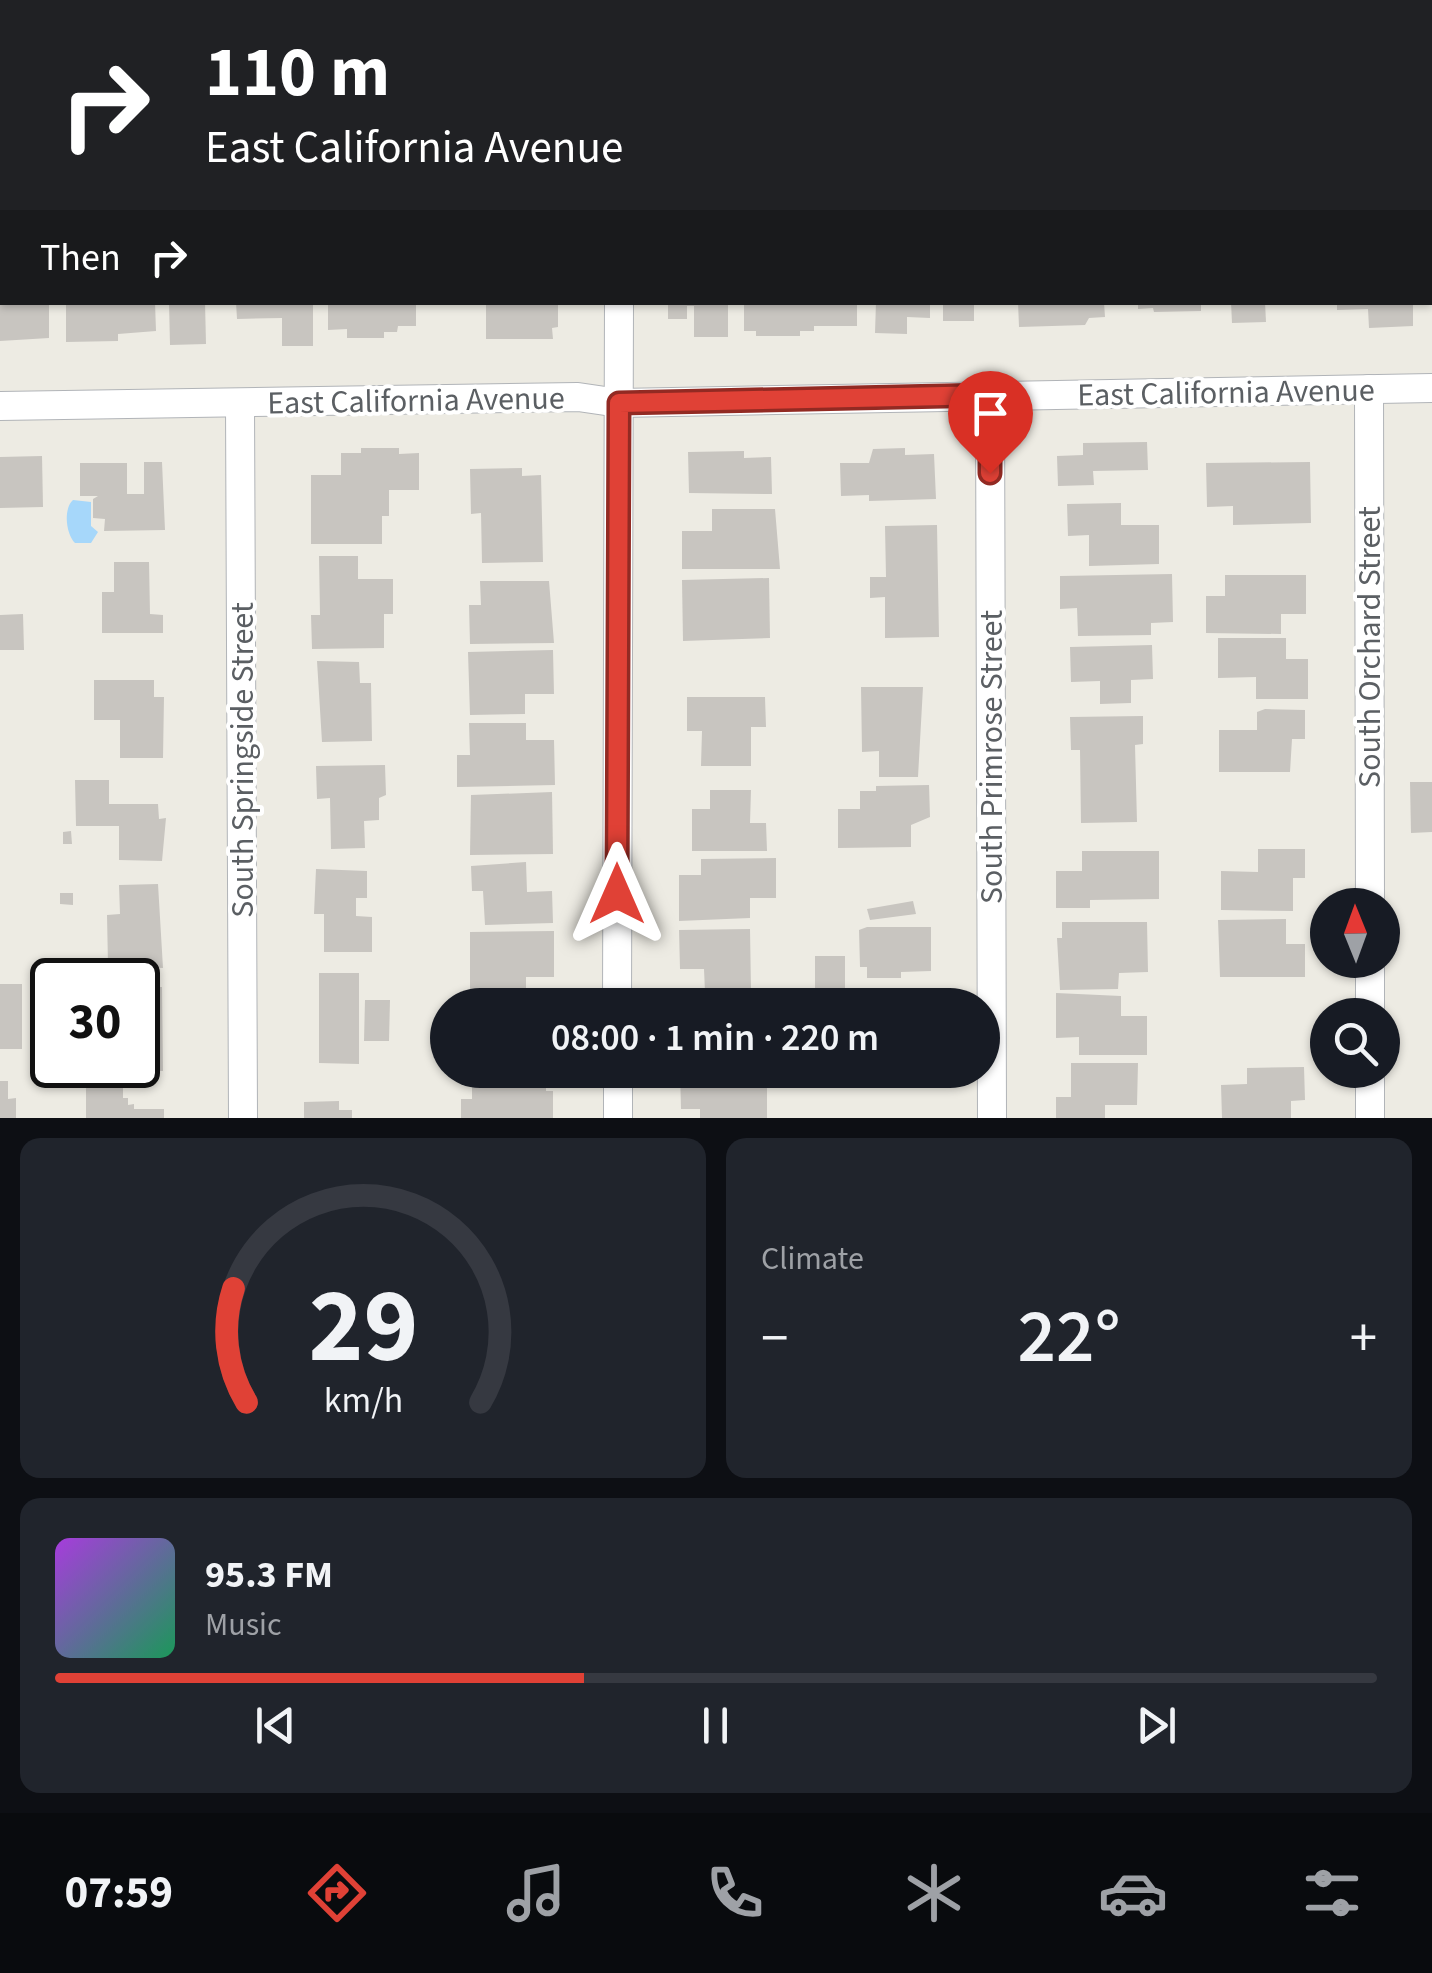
<!DOCTYPE html>
<meta charset="utf-8">
<style>
:root{--surface:#171b24;--page:#20242c;--text:#f1f3f6;--muted:#9ea1a6;--line:#363941;--accent:#e04136}
body{margin:0;font-family:"Source Sans 3",sans-serif;background:var(--page);color:var(--text);height:100vh;display:flex;flex-direction:column;font-size:38px;white-space:nowrap}
*{box-sizing:border-box;margin:0}
p{font-size:32px;color:var(--muted)}
.icon{flex:none;width:55px;height:55px;fill:none;stroke:currentColor;stroke-width:2;stroke-linecap:round;stroke-linejoin:round}
.map{position:relative;height:1118px;overflow:hidden}
.drawer{display:flex;flex-direction:column;gap:20px;padding:20px;background:#0d0f14;flex:1}
.drawer>*{flex:none}
.hud{position:absolute;left:0px;top:0px;width:1432px;height:305px;box-shadow:0 2px 8px #0004;background:#202124;color:#fff;overflow:hidden}
.needle{width:65px;rotate:359deg}
.controls{position:absolute;left:1310px;top:888px;display:grid;gap:20px}
.controls a{display:grid;place-items:center;width:90px;height:90px;border-radius:50%;background:var(--surface);box-shadow:0 2px 8px #0004;font-size:50px}
.speed{position:absolute;left:30px;top:958px;display:flex;gap:20px;font-size:50px;font-weight:700;text-align:center}
.speed>*{display:grid;place-content:center;width:130px;height:130px;border-radius:50%;background:var(--surface);box-shadow:0 2px 8px #0004;line-height:1}
.speed .limit{border:5px solid #111;border-radius:15px;background:#fff;color:#111}
.pin{position:absolute;display:grid;place-items:center;width:85px;height:85px;color:#fff;margin:-102px -42px;border-radius:50% 50% 50% 0;rotate:-45deg;box-shadow:0 0 10px #0007}
.pin .icon{rotate:45deg}
.me{position:absolute;width:110px;margin:-55px;rotate:0deg;stroke-linejoin:round;filter:drop-shadow(0 0 8px #0008)}
.turn{display:flex;align-items:center;gap:35px;height:210px;padding:0 40px;font-size:45px}
.turn .icon{width:130px;height:130px;stroke-width:2.5}
.turn b{display:block;font-size:70px;line-height:85px}
.then{display:flex;align-items:center;height:95px;padding:0 40px;background:#0003;gap:20px;font-size:38px}
.big{font-size:75px;font-weight:600;line-height:1.1}
.drawer .widget{flex:1;display:flex;flex-direction:column;justify-content:center;gap:15px;min-width:0;padding:0 35px;border-radius:20px;background:var(--page)}
.drawer .dial{align-items:center;gap:0}
.dial svg{height:260px;overflow:visible;fill:none;stroke:var(--line);stroke-width:7;stroke-linecap:round;text-anchor:middle}
.dial text{fill:var(--text);stroke:none}
.song{display:flex;align-items:center;gap:30px}
.cover{width:120px;height:120px;border-radius:15px;background:linear-gradient(135deg,hsl(280 70% 55%),hsl(150 70% 35%))}
.played{height:10px;border-radius:5px;background:linear-gradient(90deg,var(--accent) 40%,var(--line) 40%)}
.keys{display:flex;justify-content:space-around;direction:ltr}
.heat{display:flex;justify-content:space-between;align-items:center;font-size:55px;direction:ltr}
.drawer .tiles{flex:1;display:grid;gap:20px;grid-template-columns:1fr 1fr}
.widget:last-child{grid-column:span 2}
.trip{position:absolute;left:430px;top:988px;width:570px;height:100px;border-radius:50px;background:var(--surface);box-shadow:0 2px 8px #0004;font-weight:600;line-height:100px;text-align:center}
.tab-bar{display:flex;height:160px;justify-content:space-around;align-items:center;background:#090b0e;color:var(--muted)}
.tab-bar .icon{width:70px;height:70px}
.tab-bar .selected{color:var(--accent)}
.tab-bar b{font-size:45px;color:var(--text)}
.map>svg:first-child{display:block}
.water{fill:#a6d7fa}
.building{fill:#c8c5c0}
.lines{fill:none;stroke-linecap:round;stroke-linejoin:round}
.minor-casing{stroke:#b1b4b8;stroke-width:30}
.minor{stroke:#fff;stroke-width:28}
.route-casing{stroke:#922a23;stroke-width:25}
.route{stroke:#e04136;stroke-width:18}
.labels{text-anchor:middle;stroke-width:8;stroke-linejoin:round;paint-order:stroke}
.street-label{font-size:32px;fill:#5b5f63;stroke:#fff}
</style>
<div class="map">
<svg width="1432" height="1118" viewBox="0 0 1432 1118">
<rect width="100%" height="100%" fill="#edebe3"/>
<!-- water -->
<path class="water" d="M73,500L91,502V526L98,532L91,543H75C66,534 63,509 73,500Z"/>
<!-- building -->
<g class="building">
<polygon points="0,302 49,302 49,338 0,341"/>
<polygon points="66,302 155,302 156,331 118,334 118,341 66,342"/>
<polygon points="169,302 205,302 206,344 170,345"/>
<polygon points="236,302 313,302 313,346 282,346 282,318 237,319"/>
<polygon points="328,302 416,302 416,326 398,326 397,332 384,332 384,338 347,338 347,329 328,330"/>
<polygon points="486,302 558,302 558,327 552,328 553,339 486,339"/>
<polygon points="668,302 728,302 728,337 694,337 694,306 687,306 687,319 668,319"/>
<polygon points="744,302 857,302 857,326 814,326 814,331 800,331 800,336 756,336 756,331 744,331"/>
<polygon points="876,302 930,302 930,318 907,317 907,334 875,333"/>
<rect x="943" y="302" width="31" height="19"/>
<polygon points="1018,302 1104,302 1105,317 1089,318 1085,325 1019,327"/>
<polygon points="1138,302 1201,302 1201,311 1154,312 1153,308 1138,309"/>
<polygon points="1231,302 1265,302 1266,322 1232,323"/>
<polygon points="1337,302 1413,302 1413,326 1369,328 1368,309 1337,310"/>
<polygon points="1147,442 1148,470 1093,471 1094,485 1058,486 1057,456 1083,455 1083,443"/>
<polygon points="361,448 399,448 399,454 419,453 419,490 389,490 389,516 382,516 382,544 311,544 311,475 341,475 341,453 361,453"/>
<polygon points="905,448 905,455 934,454 936,499 869,501 869,495 841,496 840,463 869,463 873,449"/>
<polygon points="744,451 744,458 771,457 772,494 689,493 688,452"/>
<polygon points="42,456 43,507 0,508 0,457"/>
<polygon points="144,462 162,462 165,530 104,531 105,519 93,518 93,499 98,496 80,496 80,463 127,463 127,494 144,494"/>
<polygon points="1310,462 1311,523 1233,525 1233,506 1207,507 1206,463"/>
<polygon points="522,468 522,476 541,475 543,562 482,563 481,513 471,514 470,469"/>
<polygon points="1121,503 1121,525 1159,525 1159,564 1089,566 1089,535 1068,536 1067,504"/>
<polygon points="712,509 775,509 780,569 682,569 682,531 712,531"/>
<polygon points="937,525 939,637 885,638 885,597 870,598 870,577 886,577 885,526"/>
<polygon points="319,556 358,556 358,579 393,579 393,614 384,614 384,648 312,649 311,615 320,615"/>
<polygon points="114,562 149,562 150,614 163,615 163,633 102,633 102,592 114,592"/>
<polygon points="1172,574 1173,622 1151,623 1151,635 1078,636 1077,608 1060,609 1060,576"/>
<polygon points="1225,575 1306,575 1306,614 1281,614 1281,634 1206,633 1206,596 1225,596"/>
<polygon points="769,578 770,638 683,641 682,580"/>
<polygon points="480,581 549,581 554,643 470,644 469,605 481,605"/>
<polygon points="23,614 24,650 0,650 0,615"/>
<polygon points="1218,638 1286,638 1286,659 1308,659 1308,699 1256,699 1256,677 1218,678"/>
<polygon points="1152,645 1153,679 1131,680 1131,703 1100,704 1100,681 1071,682 1070,647"/>
<polygon points="553,650 554,694 525,694 525,714 470,715 468,652"/>
<polygon points="317,661 359,662 360,683 371,683 372,741 322,742"/>
<polygon points="94,680 154,680 154,697 164,697 163,758 120,758 120,720 94,720"/>
<polygon points="861,687 923,687 918,777 879,777 879,751 862,752"/>
<polygon points="687,697 765,697 766,727 751,727 751,766 701,766 702,731 687,731"/>
<polygon points="1265,709 1305,710 1305,739 1292,739 1290,772 1219,772 1219,730 1257,730 1257,712"/>
<polygon points="1143,716 1143,744 1135,745 1137,822 1081,823 1080,750 1071,750 1070,717"/>
<polygon points="469,723 526,723 526,740 554,740 555,785 457,787 457,755 470,755"/>
<polygon points="385,765 386,795 379,798 379,820 364,821 365,848 331,849 330,798 317,799 316,766"/>
<polygon points="75,780 109,780 109,804 158,804 159,819 166,818 162,861 119,860 119,826 76,826"/>
<polygon points="1410,782 1432,782 1432,832 1411,833"/>
<polygon points="929,785 930,817 911,825 911,847 838,848 838,809 860,809 860,791 876,791 876,786"/>
<polygon points="710,790 751,790 750,823 766,823 767,851 692,851 692,809 710,809"/>
<polygon points="552,792 553,854 470,855 471,795"/>
<polygon points="71,831 72,844 63,844 63,832"/>
<polygon points="1258,849 1305,849 1305,878 1293,878 1293,911 1221,910 1221,871 1258,872"/>
<polygon points="1082,851 1159,851 1159,899 1090,900 1090,908 1056,908 1056,871 1082,871"/>
<polygon points="776,858 776,898 750,898 750,918 679,921 679,875 701,875 701,859"/>
<polygon points="526,862 527,892 552,891 553,923 485,925 483,891 472,891 471,866"/>
<polygon points="316,869 367,871 367,898 356,898 356,916 372,917 372,952 324,952 324,914 314,914"/>
<polygon points="158,884 163,968 108,965 107,915 120,914 119,885"/>
<polygon points="60,893 73,893 73,905 60,904"/>
<polygon points="913,901 916,914 870,920 867,909"/>
<polygon points="1286,919 1286,944 1305,944 1305,977 1220,977 1218,920"/>
<polygon points="1062,922 1147,922 1148,972 1119,973 1118,989 1060,990 1057,938 1062,938"/>
<polygon points="867,927 931,927 931,971 901,972 901,978 867,978 867,967 860,967 859,930"/>
<polygon points="750,929 751,991 705,992 704,969 680,969 679,930"/>
<polygon points="554,931 554,977 526,977 526,994 470,995 470,932"/>
<polygon points="815,956 845,956 845,990 815,991"/>
<polygon points="319,973 359,973 359,1064 319,1063"/>
<rect x="0" y="984" width="22" height="65"/>
<polygon points="138,987 162,987 163,1071 120,1070 120,1065 138,1065"/>
<polygon points="1056,993 1121,996 1121,1016 1147,1016 1147,1055 1079,1055 1079,1037 1056,1038"/>
<polygon points="908,994 909,1005 851,1005 850,996"/>
<polygon points="757,999 757,1005 680,1005 680,1001"/>
<polygon points="365,1000 390,1000 389,1041 364,1041"/>
<polygon points="1071,1063 1138,1063 1137,1105 1105,1105 1105,1118 1056,1118 1056,1097 1071,1097"/>
<polygon points="1304,1067 1305,1100 1291,1101 1291,1118 1222,1118 1221,1085 1247,1084 1247,1068"/>
<polygon points="680,1070 767,1070 767,1118 700,1118 700,1109 681,1109"/>
<polygon points="86,1079 123,1079 123,1098 128,1098 128,1105 134,1104 134,1109 164,1109 164,1118 86,1118"/>
<polygon points="472,1079 546,1079 546,1091 553,1091 553,1118 461,1118 461,1099 472,1099"/>
<polygon points="0,1081 8,1081 8,1099 16,1098 16,1118 0,1118"/>
<polygon points="339,1101 339,1110 352,1110 352,1118 304,1118 304,1102"/>
</g>
<g class="lines">
<defs>
<g id="minor">
<polyline points="618,0 618,2"/>
<polyline points="652,2 796,0"/>
<polyline points="0,9 2,9"/>
<polyline points="1369,389 1370,905"/>
<polyline points="990,395 992,1118"/>
<polyline points="240,403 243,1118"/>
<polyline points="0,406 578,397 619,403 1432,388"/>
<polyline points="1370,960 1370,1015"/>
<polyline points="617,1005 619,302"/>
<polyline points="618,1070 618,1118"/>
<polyline points="1370,1070 1370,1118"/>
</g>
</defs>
<!-- minor casing -->
<use href="#minor" class="minor-casing"/>
<!-- minor -->
<use href="#minor" class="minor"/>
</g>
<g class="lines">
<defs>
<polyline id="route" points="617,894 619,403 990,395 990,473"/>
</defs>
<!-- route casing -->
<use href="#route" class="route-casing"/>
<!-- route -->
<use href="#route" class="route"/>
</g>
<g class="labels">
<!-- street labels -->
<g class="street-label">
<text transform="translate(1226 392) rotate(-1)" y="11">East California Avenue</text>
<text transform="translate(416 400) rotate(-1)" y="11">East California Avenue</text>
<text transform="translate(1369 647) rotate(-90)" y="11">South Orchard Street</text>
<text transform="translate(991 757) rotate(-90)" y="11">South Primrose Street</text>
<text transform="translate(242 760) rotate(-90)" y="11">South Springside Street</text>
</g>
</g>
</svg>
<div class="controls">
<a><svg class="needle" viewBox="-14 -14 28 28"><path d="M0-13l5 13h-10z" fill="#e53935"/><path d="M0 13l5-13h-10z" fill="#9ea1a6"/></svg></a>
<a><svg class="icon" aria-label="search" viewBox="0 0 24 24"><circle cx="10" cy="10" r="6"/><path d="M15 15l6 6"/></svg></a>
</div>
<div class="speed"><div class="limit">30</div></div>
<div class="pin" style="left:990px;top:473px;background:#d93025"><svg class="icon" aria-label="arrive" viewBox="0 0 24 24"><path d="M6 21V4h12l-3 4 3 4H6"/></svg></div>
<svg class="me" style="left:617px;top:894px" viewBox="-20 -20 40 40"><path d="M0-17L14 15 0 8-14 15z" fill="#e04136" stroke="#fff" stroke-width="4"/></svg>
<div class="trip">08:00 · 1 min · 220 m</div>
<div class="hud">
<div class="turn"><svg class="icon" aria-label="right" viewBox="0 0 24 24"><path d="M7 20v-9h11M14 6l5 5-5 5"/></svg><div><b>110 m</b>East California Avenue</div></div>
<div class="then">Then<svg class="icon" aria-label="right" viewBox="0 0 24 24"><path d="M7 20v-9h11M14 6l5 5-5 5"/></svg></div>
</div>
</div>
<section class="drawer">
<div class="tiles">
<div class="widget dial"><svg viewBox="0 0 100 80">
<path d="M14 69A42 42 0 1 1 86 69"/>
<path d="M14 69A42 42 0 0 1 10 34" stroke="#e04136"/>
<text x="50" y="56" font-size="32" font-weight="700">29</text>
<text x="50" y="72" font-size="11">km/h</text>
</svg></div>
<div class="widget"><p>Climate</p>
<div class="heat"><a>−</a><b class="big">22°</b><a>+</a></div>
</div>
<div class="widget">
<div class="song"><i class="cover"></i><div><b>95.3 FM</b><p>Music</p></div></div>
<div class="played"></div>
<div class="keys"><svg class="icon" aria-label="previous" viewBox="0 0 24 24"><path d="M18 5L8 12l10 7zM5 5v14"/></svg><svg class="icon" aria-label="pause" viewBox="0 0 24 24"><path d="M8 5v14M16 5v14"/></svg><svg class="icon" aria-label="next" viewBox="0 0 24 24"><path d="M6 5l10 7-10 7zM19 5v14"/></svg></div>
</div>
</div>
</section>
<nav class="tab-bar">
<b>07:59</b>
<svg class="icon selected" aria-label="directions" viewBox="0 0 24 24"><path d="M12 3l9 9-9 9-9-9zM9 14v-3h6M13 9l2 2-2 2"/></svg>
<svg class="icon" aria-label="music" viewBox="0 0 24 24"><path d="M9 18V5l10-2v13"/><circle cx="6" cy="18" r="3"/><circle cx="16" cy="16" r="3"/></svg>
<svg class="icon" aria-label="phone" viewBox="0 0 24 24"><path d="M5 4h4l2 5-3 2q2 4 5 5l2-3 5 2v4C11 20 4 13 5 4z"/></svg>
<svg class="icon" aria-label="climate" viewBox="0 0 24 24"><path d="M12 3v18M4 7l16 10M4 17L20 7"/></svg>
<svg class="icon" aria-label="car" viewBox="0 0 24 24"><path d="M5 17H2v-5l4-1 3-4h7l3 4 3 1v5h-3M9 17h6M6 11h13"/><circle cx="7" cy="17" r="2"/><circle cx="17" cy="17" r="2"/></svg>
<svg class="icon" aria-label="filters" viewBox="0 0 24 24"><path d="M4 7h16M4 17h16"/><circle cx="9" cy="7" r="2"/><circle cx="15" cy="17" r="2"/></svg>
</nav>
